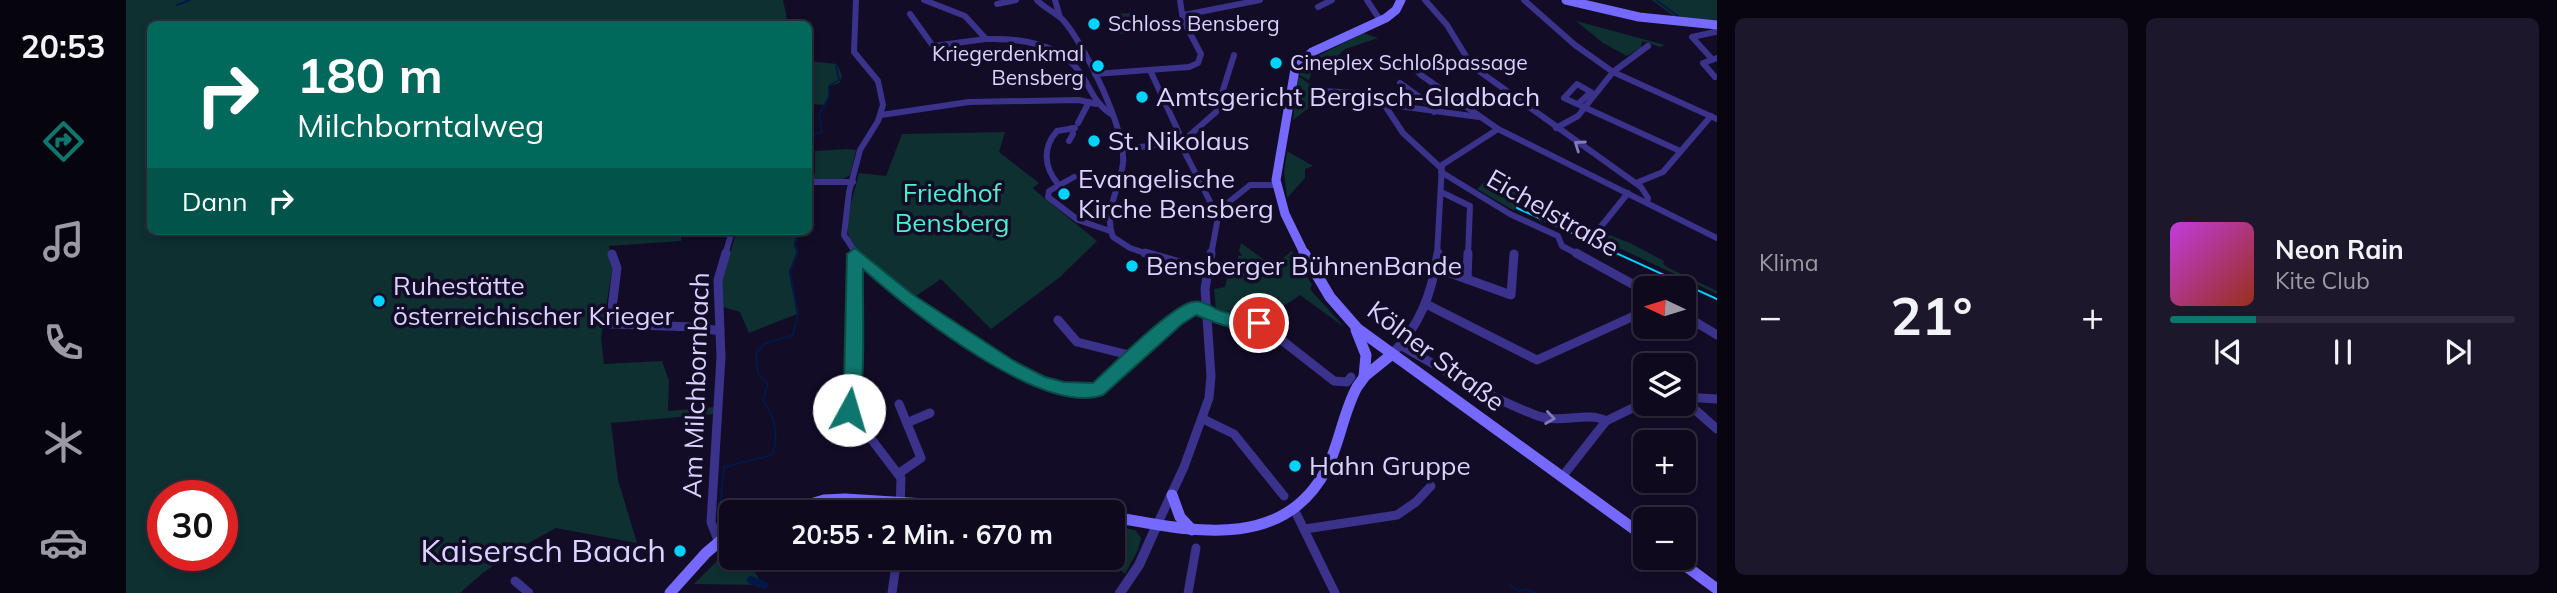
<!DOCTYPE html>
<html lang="de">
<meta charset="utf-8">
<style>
:root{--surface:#0e091d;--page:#1c172a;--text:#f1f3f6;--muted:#9b9aa4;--line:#2e2a3b;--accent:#0f766e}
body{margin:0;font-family:Mulish,sans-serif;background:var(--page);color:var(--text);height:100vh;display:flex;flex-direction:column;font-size:26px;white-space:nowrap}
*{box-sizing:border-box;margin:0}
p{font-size:23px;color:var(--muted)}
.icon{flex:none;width:38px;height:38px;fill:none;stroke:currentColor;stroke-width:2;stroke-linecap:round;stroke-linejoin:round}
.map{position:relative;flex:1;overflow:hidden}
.panel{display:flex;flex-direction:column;gap:18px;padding:18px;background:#080510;width:840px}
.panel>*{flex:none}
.top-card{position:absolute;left:21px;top:21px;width:665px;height:214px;border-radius:10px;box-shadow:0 4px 10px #0003,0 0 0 2px var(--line);background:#00695c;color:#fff;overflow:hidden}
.needle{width:46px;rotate:274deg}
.tools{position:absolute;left:1507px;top:276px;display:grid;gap:14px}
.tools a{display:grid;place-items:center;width:63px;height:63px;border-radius:10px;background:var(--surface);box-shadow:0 4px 10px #0003,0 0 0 2px var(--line);font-size:35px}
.speed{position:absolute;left:21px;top:480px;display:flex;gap:14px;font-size:35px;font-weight:700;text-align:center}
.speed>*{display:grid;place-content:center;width:91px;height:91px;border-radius:50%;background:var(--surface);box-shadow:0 4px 10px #0003,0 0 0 2px var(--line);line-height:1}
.speed .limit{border:10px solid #d22;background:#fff;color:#111}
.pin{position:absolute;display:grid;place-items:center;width:60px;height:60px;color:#fff;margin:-30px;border:4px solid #fff;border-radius:50%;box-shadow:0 2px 7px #0007}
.me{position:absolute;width:77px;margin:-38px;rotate:6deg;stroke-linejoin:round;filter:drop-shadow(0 0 5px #0008)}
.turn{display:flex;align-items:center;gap:24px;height:147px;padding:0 35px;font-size:32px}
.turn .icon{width:91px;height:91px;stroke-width:2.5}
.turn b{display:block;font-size:49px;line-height:60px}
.then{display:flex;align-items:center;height:66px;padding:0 35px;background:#0003;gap:14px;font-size:26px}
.big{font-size:52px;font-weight:700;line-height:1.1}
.panel .widget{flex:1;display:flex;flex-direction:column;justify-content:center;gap:10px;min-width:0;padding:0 24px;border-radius:10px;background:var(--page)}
.song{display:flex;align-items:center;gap:21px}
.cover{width:84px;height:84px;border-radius:10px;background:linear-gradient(135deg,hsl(290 70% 55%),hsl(10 70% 35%))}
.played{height:7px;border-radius:4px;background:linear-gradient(90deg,var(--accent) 25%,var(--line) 25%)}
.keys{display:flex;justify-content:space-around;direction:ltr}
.heat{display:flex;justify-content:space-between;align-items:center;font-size:38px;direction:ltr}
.panel .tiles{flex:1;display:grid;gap:18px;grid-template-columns:repeat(2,1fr)}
.trip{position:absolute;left:593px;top:500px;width:406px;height:70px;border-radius:10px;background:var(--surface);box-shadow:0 4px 10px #0003,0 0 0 2px var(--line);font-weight:700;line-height:70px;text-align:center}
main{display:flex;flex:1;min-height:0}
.tab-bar{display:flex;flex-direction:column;width:126px;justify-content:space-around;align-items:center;background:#06040c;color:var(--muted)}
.tab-bar .icon{width:49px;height:49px}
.tab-bar .active{color:var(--accent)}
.tab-bar b{font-size:32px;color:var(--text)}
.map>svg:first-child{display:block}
.green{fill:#0e3031;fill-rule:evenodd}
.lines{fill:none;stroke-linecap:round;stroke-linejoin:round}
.stream{stroke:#041848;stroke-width:2}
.canal{stroke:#041848;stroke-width:8}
.minor-far1{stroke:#3b328b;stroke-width:6}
.minor{stroke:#3b328b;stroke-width:9}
.tertiary{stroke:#3b328b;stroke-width:10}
.secondary-far1{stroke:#7669ff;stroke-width:9}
.secondary{stroke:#7669ff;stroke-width:11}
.tram{stroke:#00d3fd;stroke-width:2}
.oneway{stroke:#837abf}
.route{fill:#0f766e;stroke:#0a4d48;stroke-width:2}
.poi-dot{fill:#00d3fd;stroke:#120c27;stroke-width:2.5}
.labels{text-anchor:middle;stroke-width:7;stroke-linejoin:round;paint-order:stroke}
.far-poi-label{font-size:21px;fill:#dad2ff;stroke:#120c27;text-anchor:start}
.poi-label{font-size:26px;fill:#dad2ff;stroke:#120c27;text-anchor:start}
.park-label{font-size:26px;fill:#50edcf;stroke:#120c27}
.street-label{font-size:26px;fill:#dad2ff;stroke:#120c27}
.near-poi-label{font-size:32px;fill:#dad2ff;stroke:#120c27;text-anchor:end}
</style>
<main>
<nav class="tab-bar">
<b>20:53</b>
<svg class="icon active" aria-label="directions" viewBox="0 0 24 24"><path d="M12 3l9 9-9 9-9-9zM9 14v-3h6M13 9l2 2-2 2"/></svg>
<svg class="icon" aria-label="music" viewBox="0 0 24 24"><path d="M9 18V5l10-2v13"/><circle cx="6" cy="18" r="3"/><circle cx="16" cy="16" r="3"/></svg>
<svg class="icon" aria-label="phone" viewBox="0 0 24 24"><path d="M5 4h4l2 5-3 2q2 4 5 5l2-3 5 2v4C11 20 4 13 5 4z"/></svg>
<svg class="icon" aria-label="climate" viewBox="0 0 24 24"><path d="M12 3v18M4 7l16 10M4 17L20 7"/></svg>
<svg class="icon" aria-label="car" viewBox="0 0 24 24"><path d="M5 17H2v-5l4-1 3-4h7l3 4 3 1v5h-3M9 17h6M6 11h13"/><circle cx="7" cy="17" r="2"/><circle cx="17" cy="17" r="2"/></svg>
</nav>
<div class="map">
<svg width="1591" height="593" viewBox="0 0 1591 593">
<rect width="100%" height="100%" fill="#120c27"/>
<!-- green -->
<g class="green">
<path d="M0,0H657L662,24H24V231H556L555,241L483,246L487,265L475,337L478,364L536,361L543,381L542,411L589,407V414L485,423L492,480L511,543L430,528L390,550L358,572L334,593H0ZM37,495H96V555H37Z"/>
<polygon points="1526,0 1591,0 1591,22 1549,17"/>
<polygon points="1007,13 1017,33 995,34 986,14"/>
<polygon points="1450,21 1539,45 1534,47 1516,41 1515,48 1501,56 1477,43"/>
<polygon points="1237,33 1252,38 1219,49 1208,59 1191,57 1183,80 1173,75 1174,72 1182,74 1186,65 1184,60"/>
<polygon points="682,61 711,64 716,76 713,83 702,87 704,93 698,105 683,104"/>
<polygon points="1172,76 1192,90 1189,103 1167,120"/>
<path d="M879,132L873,152L913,183L907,188L911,192L971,241L934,277L865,329L815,279L787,298C770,286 724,254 722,232C720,214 729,191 733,173L760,176L776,134Z"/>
<polygon points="721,149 730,150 724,175 717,179 683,180 682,174 689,174 689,151"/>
<polygon points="1161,151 1187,166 1179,169 1179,178 1161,198 1158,172"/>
<polygon points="1365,175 1418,208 1479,235 1481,234 1504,243 1538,261 1537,264 1543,268 1591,291 1591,294 1408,208 1395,203 1388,210 1385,209 1351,189"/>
<polygon points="611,231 672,233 668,243 671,251 663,272 671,314 623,333 614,312 597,307 596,277"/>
<polygon points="1115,243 1147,266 1166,251 1186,285 1184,289 1218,327 1174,295 1134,322 1126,320 1125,315 1090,310 1088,289 1099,287 1105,261 1112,263 1112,256 1116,256 1113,251"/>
<polygon points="987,526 1009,530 1015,538 1012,550 999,574 989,565"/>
<polygon points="605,547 606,558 620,558 637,585 568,584"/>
</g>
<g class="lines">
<!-- stream -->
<g class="stream">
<polyline points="1530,0 1552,16"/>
<polyline points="51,5 64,0"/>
<polyline points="682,137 696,132 693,114 703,97 703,86 713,80 710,65"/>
<path d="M596,525L593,518L598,467L646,455C653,437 649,416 637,401L642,383L632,374L630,354L638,344L667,335L672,313L664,272L672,252L669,246L672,231"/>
<polyline points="1384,585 1392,591 1400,589 1409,593"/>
</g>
<!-- canal -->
<polyline class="canal" points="625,580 638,585"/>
<!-- minor-far1 -->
<g class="minor-far1">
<polyline points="730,0 728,52 752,81 757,105 752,121 734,150 723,192 718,235 731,255"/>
<path d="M798,0L839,16L860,39C894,38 935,44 955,74C965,89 969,104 985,114"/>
<path d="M911,0C918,8 929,12 937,20C959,45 1000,130 997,163C994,188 977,212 987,237L1004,248L1025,255"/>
<polyline points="929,0 934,17"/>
<polyline points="1241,0 1252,17"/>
<polyline points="1299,0 1321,25 1346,66 1515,187 1522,198 1521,202"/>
<polyline points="1398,0 1449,45 1487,72 1591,119"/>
<polyline points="871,4 890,0"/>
<polyline points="1192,7 1206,0"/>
<polyline points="784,14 807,46 860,39"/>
<polyline points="1058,15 1134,0"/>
<polyline points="1586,59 1566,37 1589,32"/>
<polyline points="1281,61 1295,75 1372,129 1591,238"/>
<polyline points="1024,70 1053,133 1055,145 1092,217 1085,255"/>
<polyline points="969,74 1063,67 1072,63 1075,54 1057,20 1054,0"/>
<polyline points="1589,77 1577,63 1591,58"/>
<polyline points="1274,83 1303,104 1308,112"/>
<polyline points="1198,91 1229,93 1250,98 1258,104 1277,133 1315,168"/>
<polyline points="1258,104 1353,117"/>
<polyline points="1452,104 1465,92 1451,84 1438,98 1554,151"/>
<polyline points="755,115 843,102 953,100 970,104"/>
<polyline points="952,123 963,102"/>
<polyline points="1430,128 1452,116 1487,72 1522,46"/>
<polyline points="943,141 947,134 946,128"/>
<polyline points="1056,142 1090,112 1108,55"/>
<polyline points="997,149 1056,142"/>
<polyline points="1315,172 1384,214 1432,236 1436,246 1453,255"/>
<polyline points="948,177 923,191 922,197 952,220 984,231"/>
<polyline points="682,182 727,182"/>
<polyline points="1510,183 1537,172 1585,116"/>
<path d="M932,184C918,167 916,148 931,131L949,128"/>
<polyline points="1315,192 1344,206 1342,255"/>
<polyline points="1088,210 1098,206 1124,185 1150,185"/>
<polyline points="1473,229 1502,193"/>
<polyline points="599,255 606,231"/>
<polyline points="1311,255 1316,165 1372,129"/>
</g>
<!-- minor -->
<g class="minor">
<polyline points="730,253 767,288 890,371 934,389 971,390 1060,311 1080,309"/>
<polyline points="1019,253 1082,271"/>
<polyline points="1450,253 1519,291"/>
<polyline points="486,254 491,268 484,324 568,327 594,331"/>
<polyline points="729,254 727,384 723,410 775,478 774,513"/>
<polyline points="1310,268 1385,295 1388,254"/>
<polyline points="1341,279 1342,253"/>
<polyline points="1300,304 1411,360 1519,311"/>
<polyline points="1080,312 1135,324 1208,381 1221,382 1225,377"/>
<polyline points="1558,315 1591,335"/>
<polyline points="932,320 951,342 1011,357"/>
<path d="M1276,346C1320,371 1364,398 1412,416C1435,424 1463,411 1480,421"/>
<path d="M1265,355C1294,326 1306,293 1312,253"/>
<polyline points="1558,397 1591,399"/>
<polyline points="1558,400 1591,429"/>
<polyline points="1077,419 1108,434 1158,496"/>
<polyline points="783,422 804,413"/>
<polyline points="772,474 795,458 773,404"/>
<polyline points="1436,477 1480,421 1519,402"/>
<polyline points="1168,509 1209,593"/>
<polyline points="1031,525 1058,467 1083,398 1085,376 1079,289 1085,253"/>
<polyline points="1179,529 1271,515 1290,502 1305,486"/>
<polyline points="592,540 585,522 595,357 592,280 600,253"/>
<polyline points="389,581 403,593"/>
<polyline points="766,593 771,558"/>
<polyline points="1062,593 1070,548"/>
</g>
<!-- tertiary -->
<polyline class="tertiary" points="994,593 1013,565 1031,525"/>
<!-- secondary-far1 -->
<g class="secondary-far1">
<polyline points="1440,0 1513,17 1591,25"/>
<polyline points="1175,62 1186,52 1260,18 1270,10 1275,0"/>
<polyline points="1169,69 1150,180 1159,214 1179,255"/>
</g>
<!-- secondary -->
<g class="secondary">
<polyline points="1178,253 1204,297 1232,329 1519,537"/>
<polyline points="1230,330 1240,355 1238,377"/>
<polyline points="1046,495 1054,517 1066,530"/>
<polyline points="655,513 698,500 719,499 946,513"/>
<path d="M987,517C1062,530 1157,554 1201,468C1214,442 1217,413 1231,387L1239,376L1265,355"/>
<polyline points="1549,558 1591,589"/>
<polyline points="544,593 580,553 606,531"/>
</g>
<!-- tram -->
<polyline class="tram" points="1391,208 1591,299"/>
</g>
<!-- one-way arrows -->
<defs><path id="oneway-chevron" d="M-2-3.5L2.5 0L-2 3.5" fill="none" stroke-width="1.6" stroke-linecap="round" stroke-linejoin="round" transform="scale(1.75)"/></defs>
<g class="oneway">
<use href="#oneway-chevron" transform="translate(1453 145) rotate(-145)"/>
<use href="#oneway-chevron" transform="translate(1424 418) rotate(8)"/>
</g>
<!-- route -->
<path class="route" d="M729,248L786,294L888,361L919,377L938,382L967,383C987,365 1044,307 1066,302C1077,300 1082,305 1090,309C1104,317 1124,314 1139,319L1141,323L1139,328C1119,335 1087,322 1070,315L1056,324L977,395C915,417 782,309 737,269C736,301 741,391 730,415L723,417L717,415L715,410L718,384L721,254Z"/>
<!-- markers -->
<g class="poi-dot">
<circle cx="968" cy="24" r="7"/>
<circle cx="1150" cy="63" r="7"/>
<circle cx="972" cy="66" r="7"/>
<circle cx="1016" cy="97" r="7"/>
<circle cx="968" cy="141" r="7"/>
<circle cx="938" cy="194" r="7"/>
<circle cx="1006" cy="266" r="7"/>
<circle cx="253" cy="301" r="7"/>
<circle cx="1169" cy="466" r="7"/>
<circle cx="554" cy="551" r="7"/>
</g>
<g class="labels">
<!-- far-poi labels -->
<g class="far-poi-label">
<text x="982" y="31">Schloss Bensberg</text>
<text x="958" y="61" text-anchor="end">Kriegerdenkmal<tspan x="958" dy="24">Bensberg</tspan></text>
<text x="1164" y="70">Cineplex Schloßpassage</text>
</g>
<!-- poi labels -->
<g class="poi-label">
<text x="1030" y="106">Amtsgericht Bergisch-Gladbach</text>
<text x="982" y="150">St. Nikolaus</text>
<text x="952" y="188">Evangelische<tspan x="952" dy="30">Kirche Bensberg</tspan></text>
<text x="1020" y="275">Bensberger BühnenBande</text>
<text x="267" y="295">Ruhestätte<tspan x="267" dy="30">österreichischer Krieger</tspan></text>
<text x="1183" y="475">Hahn Gruppe</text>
</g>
<!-- park labels -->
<g class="park-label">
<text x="826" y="202">Friedhof<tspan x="826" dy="30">Bensberg</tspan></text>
</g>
<!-- street labels -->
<g class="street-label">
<text transform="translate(1427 213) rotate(30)" y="9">Eichelstraße</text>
<text transform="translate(1310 356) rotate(37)" y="9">Kölner Straße</text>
<text transform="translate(570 385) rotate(-88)" y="9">Am Milchbornbach</text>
</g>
<!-- near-poi labels -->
<g class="near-poi-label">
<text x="540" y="562">Kaisersch Baach</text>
</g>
</g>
</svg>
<div class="tools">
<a><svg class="needle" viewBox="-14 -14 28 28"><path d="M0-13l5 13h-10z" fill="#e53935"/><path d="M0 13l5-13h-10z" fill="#9b9aa4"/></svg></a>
<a><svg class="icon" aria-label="layers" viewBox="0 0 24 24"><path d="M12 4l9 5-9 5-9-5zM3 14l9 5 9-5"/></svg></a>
<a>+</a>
<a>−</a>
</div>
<div class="speed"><div class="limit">30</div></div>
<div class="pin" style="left:1133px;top:323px;background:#d93025"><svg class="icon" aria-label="arrive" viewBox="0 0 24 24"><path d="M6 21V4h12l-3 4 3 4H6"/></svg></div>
<svg class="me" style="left:723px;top:410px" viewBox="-20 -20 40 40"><circle r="19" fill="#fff"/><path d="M0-13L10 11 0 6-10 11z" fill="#0f766e"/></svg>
<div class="trip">20:55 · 2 Min. · 670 m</div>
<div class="top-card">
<div class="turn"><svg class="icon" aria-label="right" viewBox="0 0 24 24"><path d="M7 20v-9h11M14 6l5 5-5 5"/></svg><div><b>180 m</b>Milchborntalweg</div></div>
<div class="then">Dann<svg class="icon" aria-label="right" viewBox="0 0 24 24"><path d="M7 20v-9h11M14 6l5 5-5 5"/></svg></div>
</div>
</div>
<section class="panel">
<div class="tiles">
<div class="widget"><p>Klima</p>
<div class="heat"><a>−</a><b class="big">21°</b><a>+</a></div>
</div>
<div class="widget">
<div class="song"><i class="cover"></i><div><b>Neon Rain</b><p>Kite Club</p></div></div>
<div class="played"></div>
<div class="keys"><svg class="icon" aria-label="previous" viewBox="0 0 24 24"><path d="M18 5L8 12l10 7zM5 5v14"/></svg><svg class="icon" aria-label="pause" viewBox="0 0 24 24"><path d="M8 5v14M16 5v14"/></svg><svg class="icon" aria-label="next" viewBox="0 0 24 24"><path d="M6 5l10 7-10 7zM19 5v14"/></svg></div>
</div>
</div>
</section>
</main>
